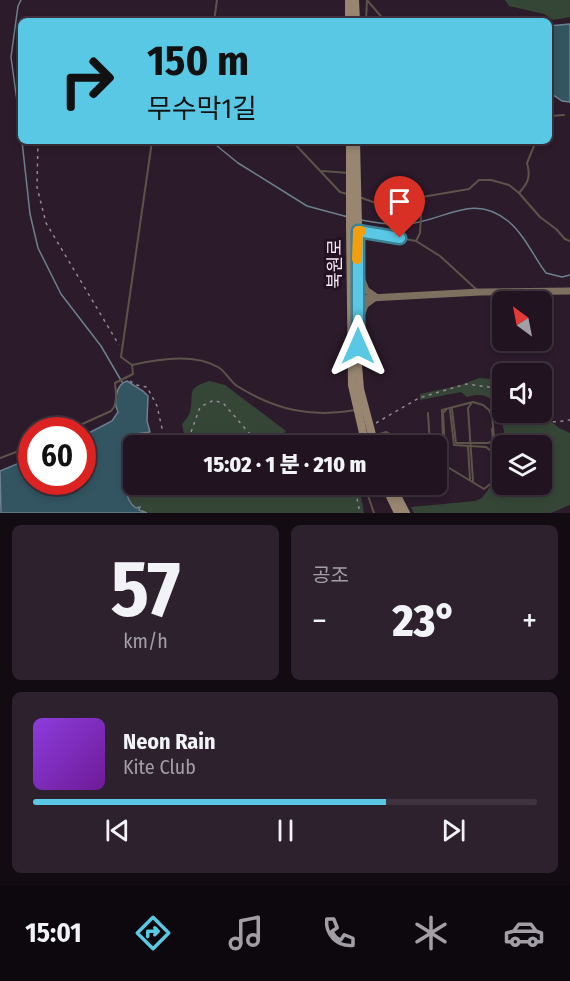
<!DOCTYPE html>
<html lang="ko">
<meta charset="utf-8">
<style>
:root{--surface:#211420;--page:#2d212d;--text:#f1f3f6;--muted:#a29ea5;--line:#3e333e;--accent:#59c8e4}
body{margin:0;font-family:"Fira Sans Condensed","Noto Sans KR",sans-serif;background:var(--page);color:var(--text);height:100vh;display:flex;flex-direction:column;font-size:22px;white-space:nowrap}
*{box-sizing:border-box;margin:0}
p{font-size:20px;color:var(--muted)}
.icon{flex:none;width:33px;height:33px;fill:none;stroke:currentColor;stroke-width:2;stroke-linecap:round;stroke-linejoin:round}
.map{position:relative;height:513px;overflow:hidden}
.details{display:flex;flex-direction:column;gap:12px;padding:12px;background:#120b12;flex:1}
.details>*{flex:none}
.top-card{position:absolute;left:18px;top:18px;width:534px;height:126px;border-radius:9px;box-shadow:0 3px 9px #0003,0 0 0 2px var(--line);background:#59c8e4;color:#111;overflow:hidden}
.needle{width:39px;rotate:328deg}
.controls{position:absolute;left:492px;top:291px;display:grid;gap:12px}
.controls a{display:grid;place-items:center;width:60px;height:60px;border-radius:9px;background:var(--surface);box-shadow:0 3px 9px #0003,0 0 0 2px var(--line);font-size:30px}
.speed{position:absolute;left:18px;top:417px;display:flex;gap:12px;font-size:30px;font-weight:700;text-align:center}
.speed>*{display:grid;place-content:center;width:78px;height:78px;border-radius:50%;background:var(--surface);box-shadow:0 3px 9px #0003,0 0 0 2px var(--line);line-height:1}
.speed .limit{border:9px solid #d22;background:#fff;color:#111}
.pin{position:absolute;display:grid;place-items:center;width:51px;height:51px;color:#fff;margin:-62px -26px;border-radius:50% 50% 50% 0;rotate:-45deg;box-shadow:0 0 6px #0007}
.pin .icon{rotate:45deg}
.me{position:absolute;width:66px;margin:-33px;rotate:0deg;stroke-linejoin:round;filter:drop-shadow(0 0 4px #0008)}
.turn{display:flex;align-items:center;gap:21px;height:126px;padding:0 30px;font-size:27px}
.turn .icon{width:78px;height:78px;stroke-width:2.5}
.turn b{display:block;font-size:42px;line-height:51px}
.big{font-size:45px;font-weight:800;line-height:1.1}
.details .card{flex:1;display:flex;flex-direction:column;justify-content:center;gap:9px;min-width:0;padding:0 21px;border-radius:9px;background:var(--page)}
.details .dial{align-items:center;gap:0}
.dial b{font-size:78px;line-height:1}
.song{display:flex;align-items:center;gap:18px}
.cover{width:72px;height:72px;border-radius:9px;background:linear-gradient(135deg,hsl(270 70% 55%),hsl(280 70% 35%))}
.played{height:6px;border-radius:3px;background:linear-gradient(90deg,var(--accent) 70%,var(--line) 70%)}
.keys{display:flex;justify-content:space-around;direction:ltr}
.heat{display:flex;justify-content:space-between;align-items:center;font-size:33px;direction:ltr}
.details .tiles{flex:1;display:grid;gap:12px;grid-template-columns:1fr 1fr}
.card:last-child{grid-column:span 2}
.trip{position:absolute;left:123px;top:435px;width:324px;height:60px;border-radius:9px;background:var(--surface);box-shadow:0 3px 9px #0003,0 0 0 2px var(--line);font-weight:800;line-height:60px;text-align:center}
.dock{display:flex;height:96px;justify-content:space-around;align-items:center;background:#0d080d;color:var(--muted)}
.dock .icon{width:42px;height:42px}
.dock .active{color:var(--accent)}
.dock b{font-size:27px;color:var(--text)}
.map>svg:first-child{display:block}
.green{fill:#354637}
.water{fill:#325561;stroke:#6c818d;stroke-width:1.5}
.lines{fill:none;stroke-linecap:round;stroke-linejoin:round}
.stream{stroke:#6c818d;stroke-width:1.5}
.path{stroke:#968795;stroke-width:1.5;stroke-dasharray:3 4.5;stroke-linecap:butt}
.lane{stroke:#5d5449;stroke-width:2}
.secondary{stroke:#7e705f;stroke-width:7}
.primary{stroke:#988670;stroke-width:8}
.primary-bridge{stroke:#988670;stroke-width:8}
.route-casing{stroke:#3a8294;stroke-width:15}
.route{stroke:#59c8e4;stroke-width:10}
.slow{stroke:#f59e0b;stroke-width:10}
.labels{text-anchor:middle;stroke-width:6;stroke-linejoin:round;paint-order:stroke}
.street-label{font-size:18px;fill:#f5e9f4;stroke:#221222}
</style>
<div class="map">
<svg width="570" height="513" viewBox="0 0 570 513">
<rect width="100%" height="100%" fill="#2c1b2b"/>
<!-- green -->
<g class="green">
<polygon points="505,0 570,0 570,17 553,20 544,14 509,6"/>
<path d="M479,378L493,379L502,385V412L541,413L559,428L570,433V505L551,513H414L411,507L475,501L482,498L490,487L502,477V484H542V446L507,445C501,422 501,386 467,397L461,392L420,400V394L461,385Z"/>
<path d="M209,381L225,385L286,431L272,445H181L185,439L182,424C185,420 189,416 190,412C195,392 184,390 209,381Z"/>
<path d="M133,455L134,484L359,485L364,513H147C120,503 125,480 130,457Z"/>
</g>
<!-- water -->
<g class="water">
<polygon points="570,24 570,102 562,101 549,92 549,26"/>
<path d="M127,381L143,391L148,396L147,421L150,432L136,434L135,437L145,438L152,445L134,446L133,455L130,457C127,473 120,497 136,508L140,507L139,510L147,513H1L0,471L31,458L32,482H82L83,436L112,421L118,412C113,403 116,384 127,381Z"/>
</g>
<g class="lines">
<!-- stream -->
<g class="stream">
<polyline points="21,0 18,6 11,57 21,131"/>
<polyline points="518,21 519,18 526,17 538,21"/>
<polyline points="22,141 30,214 38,248 61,294 101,346 122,382"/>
<polyline points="211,141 238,163 307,206 348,217"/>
<path d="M361,220C376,223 392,225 407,224C445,221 472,192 508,221C524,234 534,257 546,273L562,277L570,275"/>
</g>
<!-- path -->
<g class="path">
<polyline points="38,141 37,187 46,223 119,345"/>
<polyline points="130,381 136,385 147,387 157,406 166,446"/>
<path d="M525,412C542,423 551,423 570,420"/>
<polyline points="376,423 419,398 466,384 489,387 502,393"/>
<polyline points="186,446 200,407 214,400 224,404 249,433 248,446"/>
<polyline points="256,484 273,488 282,484"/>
<polyline points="354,484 360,513"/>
</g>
<!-- lane -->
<g class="lane">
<polyline points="367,0 385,21"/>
<polyline points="214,21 217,0"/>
<polyline points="366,21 367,0"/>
<polyline points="549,118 550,116 564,115"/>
<path d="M152,141L121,357L132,365C157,359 194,353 218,367C226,372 230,381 237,386C276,410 311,418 356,410"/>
<polyline points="292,141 340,192 347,194"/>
<polyline points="322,171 349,173"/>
<path d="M519,193C528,183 531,177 527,163L536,141"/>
<polyline points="359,197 376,203 407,202 422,197 469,189 479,180 491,180 509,185 519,193 540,217 556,229 565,239 570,241"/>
<polyline points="360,231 416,241 440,256 477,290"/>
<polyline points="416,241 420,233 422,197"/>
<polyline points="471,404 468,408 473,481"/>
<polyline points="452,409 456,443 488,443 493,441 492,429"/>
<polyline points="450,410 454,445 486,447 495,454"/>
<polyline points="428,413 430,446"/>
<path d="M69,430L111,411C118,404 116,393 115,383L133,374L132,365"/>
<polyline points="374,436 386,432 412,446"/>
<polyline points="468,446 470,480"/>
<polyline points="445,450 443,413 446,410"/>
<polyline points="0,458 32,446"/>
<polyline points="436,460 484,489 498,478 492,416 489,410 483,405 473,402 442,410 443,443 446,465"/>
<polyline points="364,484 374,513"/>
</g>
<!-- secondary -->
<g class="secondary">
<polyline points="359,273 366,290 376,297"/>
<polyline points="352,299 480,292 570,291"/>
<polyline points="359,321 365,305 373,299"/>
</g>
<!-- primary -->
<g class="primary">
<polyline points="349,0 349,21"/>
<polyline points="355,0 356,21"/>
<polyline points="350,141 350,182"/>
<polyline points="356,141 357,183"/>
<polyline points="358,224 358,365 360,389 375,446"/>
<polyline points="350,225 352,385 366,446"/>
<polyline points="384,484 398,513"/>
<polyline points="391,484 406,513"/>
</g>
<!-- primary-bridge -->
<g class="primary-bridge">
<polyline points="350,182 350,225"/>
<polyline points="357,183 358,224"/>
</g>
</g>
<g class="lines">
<defs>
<polyline id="route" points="358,346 358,231 400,238"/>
</defs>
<!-- route casing -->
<use href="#route" class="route-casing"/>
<!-- route -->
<use href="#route" class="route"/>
<!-- slow -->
<polyline class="slow" points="357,259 358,231 361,231"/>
</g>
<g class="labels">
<!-- street labels -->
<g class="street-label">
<text transform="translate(335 264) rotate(-90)" y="6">북원로</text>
</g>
</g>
</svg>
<div class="controls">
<a><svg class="needle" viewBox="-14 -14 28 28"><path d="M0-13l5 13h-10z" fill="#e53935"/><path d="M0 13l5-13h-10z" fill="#a29ea5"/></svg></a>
<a><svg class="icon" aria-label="sound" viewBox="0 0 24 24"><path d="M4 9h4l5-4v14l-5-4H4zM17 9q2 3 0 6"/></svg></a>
<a><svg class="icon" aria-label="layers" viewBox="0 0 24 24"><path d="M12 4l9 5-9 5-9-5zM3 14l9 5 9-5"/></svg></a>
</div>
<div class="speed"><div class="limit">60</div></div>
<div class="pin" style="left:400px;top:238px;background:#d93025"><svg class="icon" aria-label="arrive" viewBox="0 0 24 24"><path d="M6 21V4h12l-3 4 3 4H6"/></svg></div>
<svg class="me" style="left:358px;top:346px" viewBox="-20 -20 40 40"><path d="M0-17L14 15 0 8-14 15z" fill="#59c8e4" stroke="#fff" stroke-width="4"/></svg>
<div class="trip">15:02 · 1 분 · 210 m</div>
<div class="top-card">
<div class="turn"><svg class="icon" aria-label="right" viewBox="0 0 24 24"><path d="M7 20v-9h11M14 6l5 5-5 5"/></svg><div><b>150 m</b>무수막1길</div></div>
</div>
</div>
<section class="details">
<div class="tiles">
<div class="card dial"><b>57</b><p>km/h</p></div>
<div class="card"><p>공조</p>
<div class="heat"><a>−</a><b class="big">23°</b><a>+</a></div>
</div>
<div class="card">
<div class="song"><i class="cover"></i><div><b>Neon Rain</b><p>Kite Club</p></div></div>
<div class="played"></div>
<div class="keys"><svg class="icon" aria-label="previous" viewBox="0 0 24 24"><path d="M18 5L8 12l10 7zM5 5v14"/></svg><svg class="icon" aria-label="pause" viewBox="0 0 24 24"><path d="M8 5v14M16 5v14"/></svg><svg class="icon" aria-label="next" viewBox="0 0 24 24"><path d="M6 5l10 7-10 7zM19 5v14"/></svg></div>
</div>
</div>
</section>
<nav class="dock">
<b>15:01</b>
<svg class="icon active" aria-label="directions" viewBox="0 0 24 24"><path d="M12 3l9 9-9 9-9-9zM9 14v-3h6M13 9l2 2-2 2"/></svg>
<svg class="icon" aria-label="music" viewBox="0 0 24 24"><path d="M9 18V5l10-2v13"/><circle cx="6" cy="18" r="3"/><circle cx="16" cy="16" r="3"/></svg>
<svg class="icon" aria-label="phone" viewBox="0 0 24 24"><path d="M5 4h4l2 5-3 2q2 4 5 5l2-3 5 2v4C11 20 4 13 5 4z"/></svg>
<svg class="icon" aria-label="climate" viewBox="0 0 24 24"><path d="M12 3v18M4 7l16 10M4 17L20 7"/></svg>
<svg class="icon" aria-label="car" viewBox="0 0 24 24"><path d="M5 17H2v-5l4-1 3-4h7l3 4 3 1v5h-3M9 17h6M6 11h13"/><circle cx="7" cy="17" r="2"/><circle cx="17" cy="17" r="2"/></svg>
</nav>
